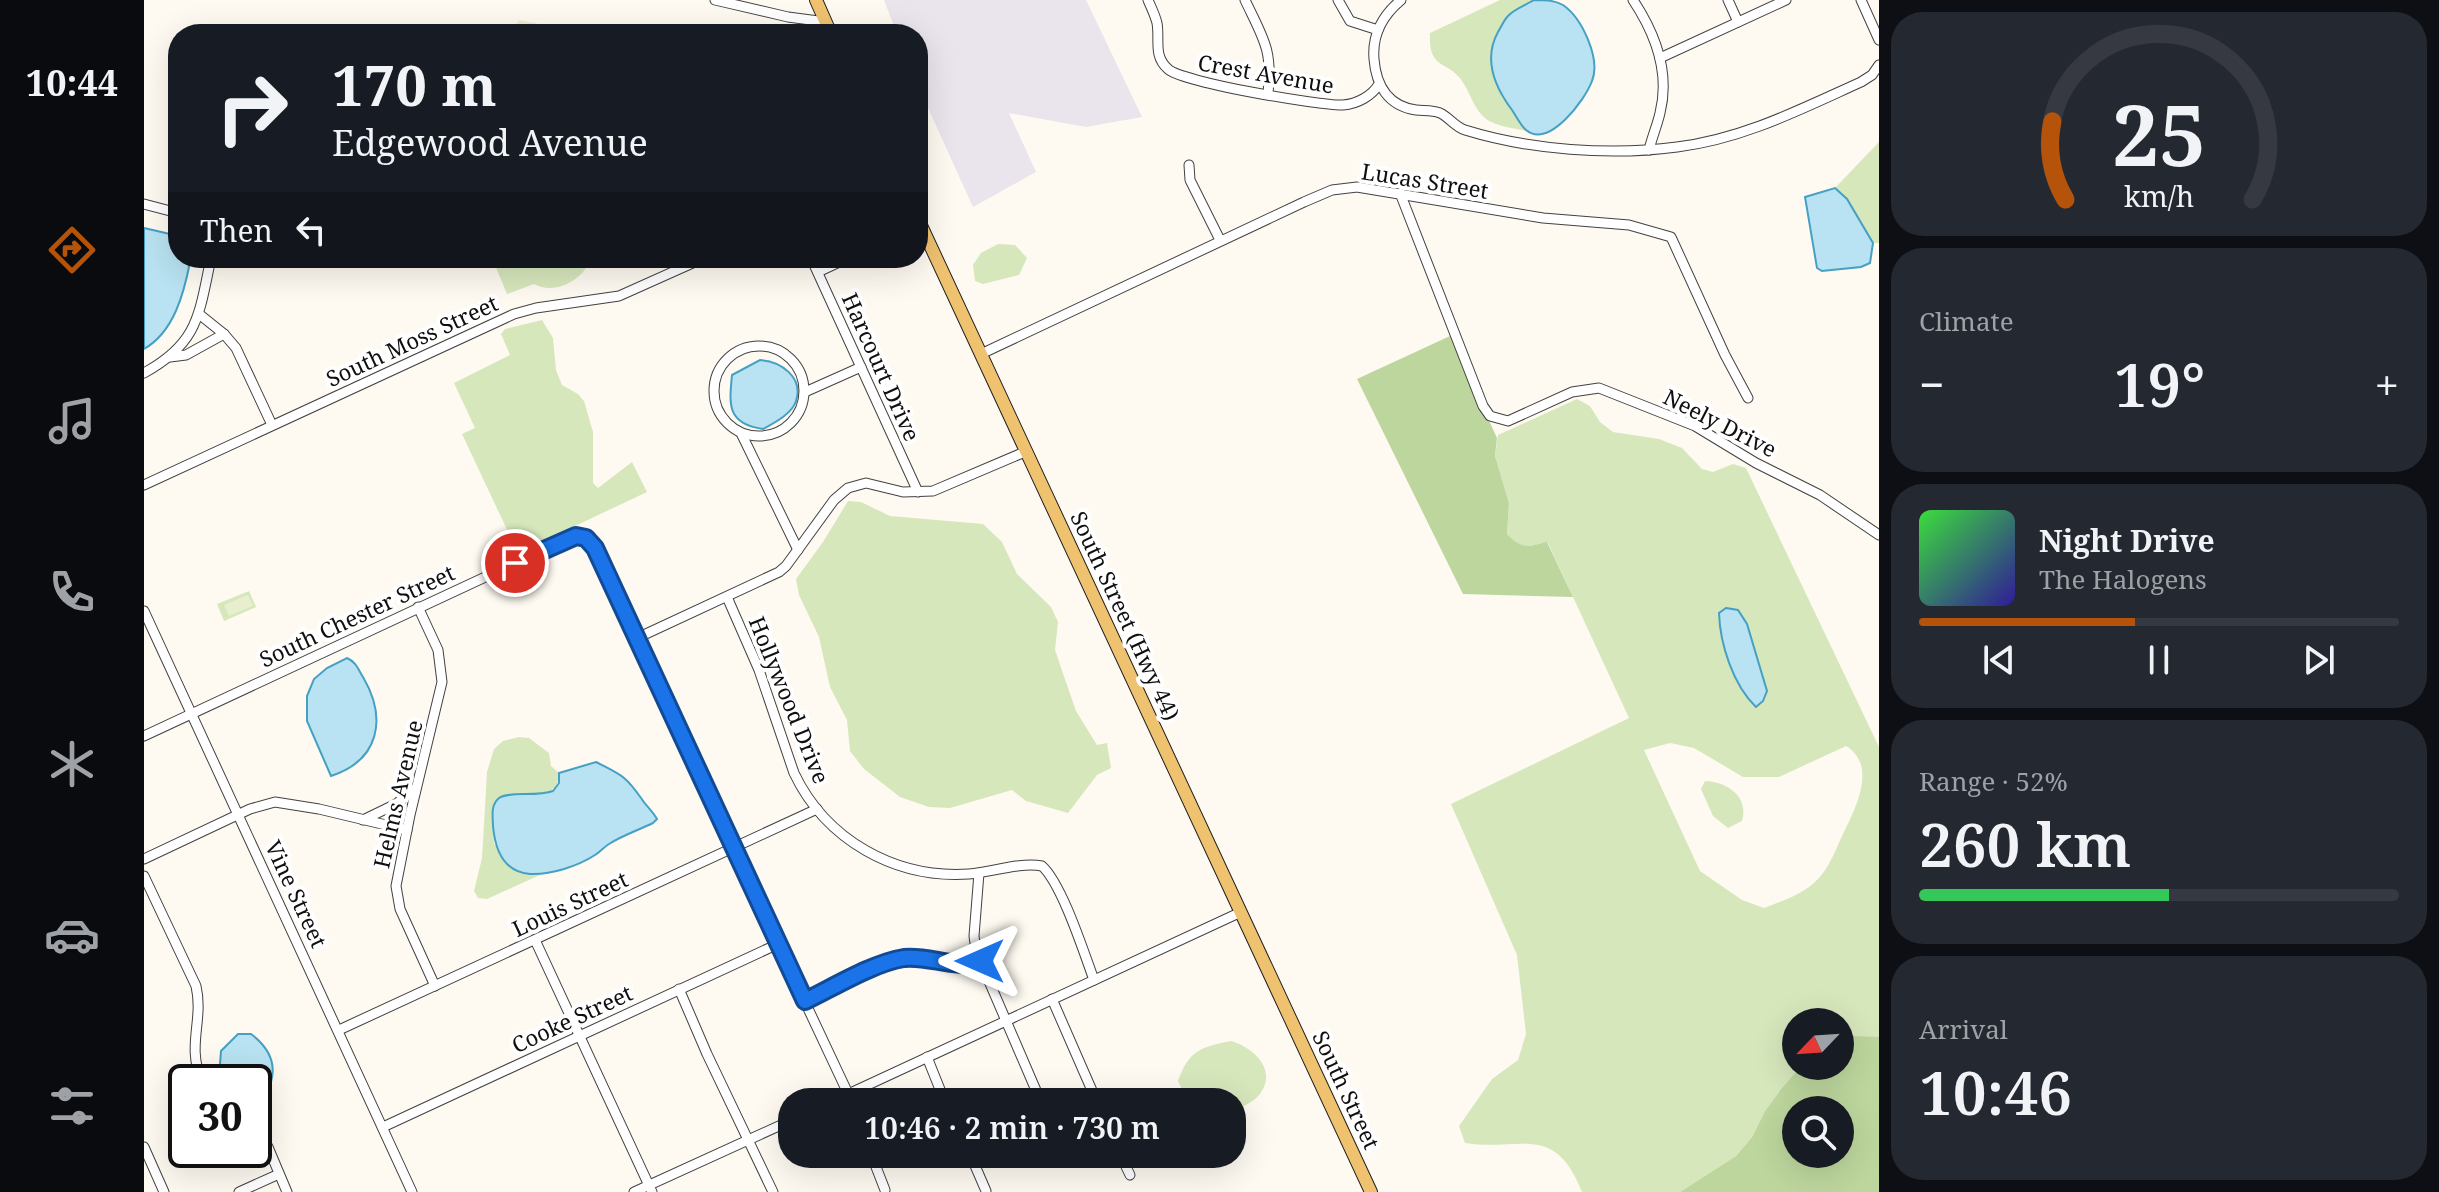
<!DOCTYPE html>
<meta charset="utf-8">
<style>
:root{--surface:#171b24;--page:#242831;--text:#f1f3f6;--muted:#9ea1a6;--line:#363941;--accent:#b45309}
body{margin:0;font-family:"Noto Serif",serif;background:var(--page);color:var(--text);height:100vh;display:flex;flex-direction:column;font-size:30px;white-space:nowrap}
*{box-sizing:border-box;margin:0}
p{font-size:26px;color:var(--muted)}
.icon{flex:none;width:44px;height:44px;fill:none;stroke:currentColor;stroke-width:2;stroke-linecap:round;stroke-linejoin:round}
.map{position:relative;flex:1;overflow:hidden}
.side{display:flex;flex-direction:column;gap:12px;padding:12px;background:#0d0f14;width:560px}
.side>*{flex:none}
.top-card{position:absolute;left:24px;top:24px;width:760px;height:244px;border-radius:32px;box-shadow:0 8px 32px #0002;background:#171b24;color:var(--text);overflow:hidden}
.needle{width:52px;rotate:245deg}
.buttons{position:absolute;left:1638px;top:1008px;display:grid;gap:16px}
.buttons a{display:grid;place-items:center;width:72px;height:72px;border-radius:50%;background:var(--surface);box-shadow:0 8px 32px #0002;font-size:40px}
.speed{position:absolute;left:24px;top:1064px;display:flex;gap:16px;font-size:40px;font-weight:700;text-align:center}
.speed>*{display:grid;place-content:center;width:104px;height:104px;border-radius:50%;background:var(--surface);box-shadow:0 8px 32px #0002;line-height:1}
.speed .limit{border:4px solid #111;border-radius:12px;background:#fff;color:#111}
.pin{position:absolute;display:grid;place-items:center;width:68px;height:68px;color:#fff;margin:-34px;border:4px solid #fff;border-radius:50%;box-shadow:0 2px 8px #0007}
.me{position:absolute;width:88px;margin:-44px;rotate:270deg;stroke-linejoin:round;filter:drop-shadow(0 0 6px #0008)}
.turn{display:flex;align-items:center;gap:28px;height:168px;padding:0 32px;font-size:36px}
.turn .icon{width:104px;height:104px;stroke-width:2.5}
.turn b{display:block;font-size:56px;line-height:68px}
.then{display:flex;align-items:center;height:76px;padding:0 32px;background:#0003;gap:16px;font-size:30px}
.big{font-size:60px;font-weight:600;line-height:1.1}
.side .card{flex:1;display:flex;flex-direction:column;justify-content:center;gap:12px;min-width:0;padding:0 28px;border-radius:32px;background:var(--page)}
.side .dial{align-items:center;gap:0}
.dial svg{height:208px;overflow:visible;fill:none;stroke:var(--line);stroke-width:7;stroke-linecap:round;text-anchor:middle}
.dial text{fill:var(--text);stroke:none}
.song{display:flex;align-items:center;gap:24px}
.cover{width:96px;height:96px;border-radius:12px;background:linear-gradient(135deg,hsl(120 70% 55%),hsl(250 70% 35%))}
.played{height:8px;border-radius:4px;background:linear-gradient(90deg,var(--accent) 45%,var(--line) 45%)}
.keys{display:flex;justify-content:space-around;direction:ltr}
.heat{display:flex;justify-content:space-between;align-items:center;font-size:44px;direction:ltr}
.charge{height:12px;border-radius:6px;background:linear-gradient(90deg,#34c759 52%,var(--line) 0)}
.trip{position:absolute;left:634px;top:1088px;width:468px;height:80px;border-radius:32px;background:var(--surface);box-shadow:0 8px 32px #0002;font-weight:600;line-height:80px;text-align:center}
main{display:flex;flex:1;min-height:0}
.tabs{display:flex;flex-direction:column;width:144px;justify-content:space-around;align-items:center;background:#090b0e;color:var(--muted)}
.tabs .icon{width:56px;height:56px}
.tabs .on{color:var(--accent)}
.tabs b{font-size:36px;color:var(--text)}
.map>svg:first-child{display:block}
.industrial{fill:#eae4ec}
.farmland{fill:#f3ecd2}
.green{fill:#d7e7bc;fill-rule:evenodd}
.forest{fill:#bdd69d;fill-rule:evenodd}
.pitch{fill:#e7efce}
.water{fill:#b9e3f2;stroke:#45a0c4;stroke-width:2}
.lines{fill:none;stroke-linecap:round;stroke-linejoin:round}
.minor-casing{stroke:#424242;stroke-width:11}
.major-casing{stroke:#202020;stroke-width:14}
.minor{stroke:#fff;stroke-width:9}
.major{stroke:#efc270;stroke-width:12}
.route-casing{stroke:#114b97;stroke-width:20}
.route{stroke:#1a73e8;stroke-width:14}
.labels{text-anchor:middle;stroke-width:8;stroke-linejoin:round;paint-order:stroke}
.street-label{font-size:22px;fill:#0f0f0f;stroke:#fff}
</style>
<main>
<nav class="tabs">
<b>10:44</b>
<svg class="icon on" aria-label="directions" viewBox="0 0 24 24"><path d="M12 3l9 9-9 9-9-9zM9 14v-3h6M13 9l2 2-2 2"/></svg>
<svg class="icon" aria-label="music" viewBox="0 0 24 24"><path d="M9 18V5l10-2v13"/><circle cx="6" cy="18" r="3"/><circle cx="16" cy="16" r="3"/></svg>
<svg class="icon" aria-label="phone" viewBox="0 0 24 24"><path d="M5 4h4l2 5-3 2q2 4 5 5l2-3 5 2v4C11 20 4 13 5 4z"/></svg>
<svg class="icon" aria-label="climate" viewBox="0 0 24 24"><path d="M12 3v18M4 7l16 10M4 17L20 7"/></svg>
<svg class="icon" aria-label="car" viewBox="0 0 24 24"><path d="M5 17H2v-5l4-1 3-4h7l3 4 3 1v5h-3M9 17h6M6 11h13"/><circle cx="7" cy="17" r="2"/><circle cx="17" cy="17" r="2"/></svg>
<svg class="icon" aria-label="filters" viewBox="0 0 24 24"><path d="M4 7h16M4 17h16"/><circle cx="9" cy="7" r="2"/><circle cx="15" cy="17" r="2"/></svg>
</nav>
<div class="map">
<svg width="1735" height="1192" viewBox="0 0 1735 1192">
<rect width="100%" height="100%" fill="#fefaf1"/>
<!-- industrial -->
<polygon class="industrial" points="740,0 942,0 998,117 942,127 865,113 892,172 829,207 774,86 774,34 753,34"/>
<!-- farmland -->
<polygon class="farmland" points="375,20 444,34 372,34 368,30"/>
<!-- green -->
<g class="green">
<path d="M1356,0H1390L1363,16L1357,96L1383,131C1369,128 1346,126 1337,114C1329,105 1325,91 1318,81C1304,60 1284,71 1286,33Z"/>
<polygon points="1735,142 1735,243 1729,243 1703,199 1691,188"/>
<polygon points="854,244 871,245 883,258 875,275 839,284 831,281 829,265 837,253"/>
<path d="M348,258H442V268C431,284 408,294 390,284L363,294Z"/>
<polygon points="398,320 409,338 412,370 418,385 434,394 440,401 449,432 449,483 454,488 488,462 503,492 374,553 318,434 331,428 310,383 366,355 357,334 361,329"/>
<path d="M1433,399L1446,406L1456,422L1469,432L1515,439L1538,448L1558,469L1569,472L1589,464L1602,468L1735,747V1037H1696V1022H1652V1066H1657L1637,1089L1621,1111L1608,1137L1592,1156L1536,1192H1438C1410,1121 1376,1152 1321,1143L1315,1126L1348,1079L1374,1060L1382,1034L1373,955L1307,804L1485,718L1404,543C1385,546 1377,550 1363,534L1365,503L1351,456L1354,435ZM1526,743L1550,748L1599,777H1635L1702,746C1735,766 1710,811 1698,836C1692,849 1685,868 1674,879C1660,894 1638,901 1620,908L1598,900L1556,871L1500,750Z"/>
<polygon points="704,501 717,502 746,516 839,524 858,542 873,574 907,607 914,622 911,650 932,711 953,745 963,743 967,768 953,775 924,813 882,801 868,790 806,808 785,807 756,797 720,769 706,751 703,720 686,687 675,637 655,595 652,579 679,542"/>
<polygon points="105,591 112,607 80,621 73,604"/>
<path d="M375,737L385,738L405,753L407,766L415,773C415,798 388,798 368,794L348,809L350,844L388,874L407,870L343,899L334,898L330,891L338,858L343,772L350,749L359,741Z"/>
<path d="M1561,781C1584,782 1605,797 1598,821L1584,828L1569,816L1557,789Z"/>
<path d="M1087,1041C1109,1047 1134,1070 1116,1094C1110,1102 1098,1107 1089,1111L1088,1102H1044L1034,1081C1045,1050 1057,1047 1087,1041Z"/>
</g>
<!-- forest -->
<g class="forest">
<path d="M1306,336L1353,438L1351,456L1365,503L1363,534C1377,549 1385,547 1403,542L1429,597L1319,594L1213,379Z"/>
<path d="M1710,1036L1735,1037V1192H1536L1592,1156L1608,1137L1621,1111L1637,1089L1657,1066H1696V1037ZM1652,1110H1696V1154H1652Z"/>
</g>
<!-- pitch -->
<polygon class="pitch" points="104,595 109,606 85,616 80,605"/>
<!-- water -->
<g class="water">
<path d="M1390,0C1400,0 1410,0 1419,5C1438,18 1457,59 1448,81C1441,100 1405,149 1382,130C1377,126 1372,116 1368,110C1350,86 1339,59 1354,32C1357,27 1360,20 1364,16C1370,9 1382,5 1390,0Z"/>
<polygon points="1691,188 1703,199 1729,243 1726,263 1717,267 1678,271 1673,268 1661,197"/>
<path d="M0,228L30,235L34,238V258H45L46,262C40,293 30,332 0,349Z"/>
<path d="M616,360C636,361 660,377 652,401C648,414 630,423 619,429C583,424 585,405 588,375Z"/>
<path d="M1582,608L1594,610L1603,624L1623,691L1619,701L1612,707C1589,685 1576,644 1575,613Z"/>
<path d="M203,658C212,662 214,669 219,677C243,718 236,760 187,776L163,721V696L170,679L183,668Z"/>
<path d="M452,762C477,775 481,775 497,798C502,806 508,810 513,819L509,823C495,830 479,835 465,844C460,847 456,852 451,855C434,866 407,875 386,874C359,872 351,849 349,826C349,816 346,806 355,798C364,791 393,797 409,791L415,783V773Z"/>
<path d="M94,1034H107C123,1046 133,1061 127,1082C125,1089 121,1094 120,1101L110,1106V1082H84L76,1064L77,1051Z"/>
</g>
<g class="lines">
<defs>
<g id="minor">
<polyline points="571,0 644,17 682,22"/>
<path d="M1004,0C1007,7 1011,15 1013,23C1016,40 1009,56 1024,69C1037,82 1177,106 1199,105C1213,104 1228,96 1235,84"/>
<path d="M1101,0C1119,38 1129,50 1124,93"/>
<polyline points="1194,0 1206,21 1234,30"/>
<path d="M1257,0C1239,15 1228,35 1230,59C1232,85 1244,106 1272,110C1280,111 1288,110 1296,113C1305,117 1311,127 1321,130C1386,150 1466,156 1533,147C1599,139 1657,109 1717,82L1728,75L1735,65"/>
<path d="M1489,0C1511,33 1526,73 1516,113C1513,126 1508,137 1505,150"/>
<polyline points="1584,0 1594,22"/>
<polyline points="1717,0 1735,40"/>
<polyline points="1516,58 1642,0"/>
<polyline points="1045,165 1046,180 1076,240"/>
<polyline points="1256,193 1339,406 1346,416 1364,421 1428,392 1455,388 1551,426 1612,463 1676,495 1735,535"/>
<polyline points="0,204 34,213"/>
<polyline points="667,258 774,492"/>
<polyline points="674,272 704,258"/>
<polyline points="55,314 80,334 92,348 128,425"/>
<circle cx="615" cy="391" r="45"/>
<polyline points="837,354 1160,202 1188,190 1213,187 1399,218 1485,225 1527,237 1581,355 1604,398"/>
<polyline points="26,357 42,355 80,334"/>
<path d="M0,373C55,343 55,314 67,258"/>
<polyline points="661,392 717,367"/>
<polyline points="597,433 654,550"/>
<polyline points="0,485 370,314 392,308 475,296 560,258"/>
<path d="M583,597L615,670L650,773C682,840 751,879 825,874C848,872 876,862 898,866C918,884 940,953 950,980"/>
<polyline points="274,607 294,650 298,682 266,815 252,886 256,909 291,986"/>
<polyline points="0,611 268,1192"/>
<polyline points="491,639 635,572 642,566 690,500 704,488 722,483 759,492 789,491 883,451"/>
<path d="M0,736L425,538C437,534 444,537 451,548L589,849L708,1102"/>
<polyline points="219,820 252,804 271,789"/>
<polyline points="0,859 106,809 131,802 175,809 263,830"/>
<polyline points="835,873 830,936 832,951 897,1102"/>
<path d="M0,876L52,986C60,1021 42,1045 58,1082"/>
<polyline points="391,940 508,1192"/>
<polyline points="535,989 563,1054 629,1192"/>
<polyline points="908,999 953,1102"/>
<path d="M661,1001C690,987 729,963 760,958C785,955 813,970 836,961"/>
<polyline points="195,1030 673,809"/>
<polyline points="783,1057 801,1102"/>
<polyline points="687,1102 1097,912"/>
<polyline points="239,1127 634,944"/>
<polyline points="110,1133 124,1147 143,1192"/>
<polyline points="0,1147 20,1192"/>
<polyline points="727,1154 741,1190"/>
<polyline points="826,1154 842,1191"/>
<polyline points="976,1154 986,1175"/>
<polyline points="95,1192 135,1174"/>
<polyline points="490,1192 648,1120"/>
</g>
<g id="major">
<polyline points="672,0 687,34"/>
<polyline points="774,219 1227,1192"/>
</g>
</defs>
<!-- minor casing -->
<use href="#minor" class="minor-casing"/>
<!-- major casing -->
<use href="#major" class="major-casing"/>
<!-- minor -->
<use href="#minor" class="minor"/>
<!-- major -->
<use href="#major" class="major"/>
</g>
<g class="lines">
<defs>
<path id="route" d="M371,563L432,536L442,538L451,548L661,1001C690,987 729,963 760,958C785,955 813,970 836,961"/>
</defs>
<!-- route casing -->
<use href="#route" class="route-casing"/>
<!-- route -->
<use href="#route" class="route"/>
</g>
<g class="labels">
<!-- street labels -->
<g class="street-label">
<text transform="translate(1122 74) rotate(10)" y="8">Crest Avenue</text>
<text transform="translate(1281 181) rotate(9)" y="8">Lucas Street</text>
<text transform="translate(268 341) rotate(-25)" y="8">South Moss Street</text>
<text transform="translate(737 367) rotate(66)" y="8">Harcourt Drive</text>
<text transform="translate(1576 423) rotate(27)" y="8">Neely Drive</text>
<text transform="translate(213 616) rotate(-25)" y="8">South Chester Street</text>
<text transform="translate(981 616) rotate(65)" y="8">South Street (Hwy 44)</text>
<text transform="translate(645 700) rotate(68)" y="8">Hollywood Drive</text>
<text transform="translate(254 794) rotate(-77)" y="8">Helms Avenue</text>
<text transform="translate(152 894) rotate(65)" y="8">Vine Street</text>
<text transform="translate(426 904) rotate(-25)" y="8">Louis Street</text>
<text transform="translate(428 1019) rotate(-25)" y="8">Cooke Street</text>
<text transform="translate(1202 1090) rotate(65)" y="8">South Street</text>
</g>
</g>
</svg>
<div class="buttons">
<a><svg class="needle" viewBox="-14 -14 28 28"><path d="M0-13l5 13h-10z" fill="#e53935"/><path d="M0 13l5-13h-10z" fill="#9ea1a6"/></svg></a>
<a><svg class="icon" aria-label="search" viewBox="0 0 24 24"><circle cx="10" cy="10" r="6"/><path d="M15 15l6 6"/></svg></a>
</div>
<div class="speed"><div class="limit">30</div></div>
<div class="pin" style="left:371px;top:563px;background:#d93025"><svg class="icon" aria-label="arrive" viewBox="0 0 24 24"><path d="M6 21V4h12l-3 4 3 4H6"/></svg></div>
<svg class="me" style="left:836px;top:961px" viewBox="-20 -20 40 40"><path d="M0-17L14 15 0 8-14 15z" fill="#1a73e8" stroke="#fff" stroke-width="4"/></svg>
<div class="trip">10:46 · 2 min · 730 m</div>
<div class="top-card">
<div class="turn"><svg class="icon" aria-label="right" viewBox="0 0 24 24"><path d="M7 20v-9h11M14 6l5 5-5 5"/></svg><div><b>170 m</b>Edgewood Avenue</div></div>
<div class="then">Then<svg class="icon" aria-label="left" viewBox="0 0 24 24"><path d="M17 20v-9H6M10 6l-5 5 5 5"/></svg></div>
</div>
</div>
<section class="side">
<div class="card dial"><svg viewBox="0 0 100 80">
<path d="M14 69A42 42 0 1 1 86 69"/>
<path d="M14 69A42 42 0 0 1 9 39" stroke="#b45309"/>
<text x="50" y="56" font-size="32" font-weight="700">25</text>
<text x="50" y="72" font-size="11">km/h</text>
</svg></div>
<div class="card"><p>Climate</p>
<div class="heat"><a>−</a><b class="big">19°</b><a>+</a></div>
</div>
<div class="card">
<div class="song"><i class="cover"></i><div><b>Night Drive</b><p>The Halogens</p></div></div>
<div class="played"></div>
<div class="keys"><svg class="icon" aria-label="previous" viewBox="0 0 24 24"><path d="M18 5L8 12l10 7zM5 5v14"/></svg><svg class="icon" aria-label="pause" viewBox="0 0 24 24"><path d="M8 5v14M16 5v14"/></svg><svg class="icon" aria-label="next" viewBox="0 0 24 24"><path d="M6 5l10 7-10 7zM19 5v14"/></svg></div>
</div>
<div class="card"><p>Range · 52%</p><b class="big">260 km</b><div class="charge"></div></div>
<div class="card"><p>Arrival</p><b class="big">10:46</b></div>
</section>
</main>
